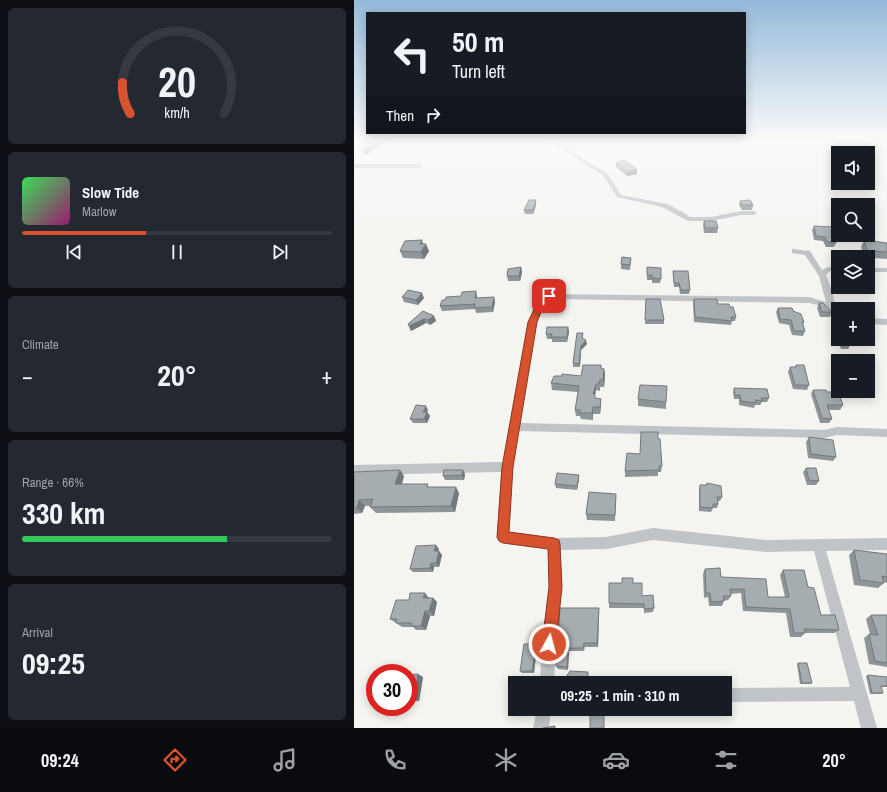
<!DOCTYPE html>
<meta charset="utf-8">
<style>
:root{--surface:#171b24;--page:#242831;--text:#f1f3f6;--muted:#9ea1a6;--line:#363941;--accent:#d7522e}
body{margin:0;font-family:"Archivo Narrow",sans-serif;background:var(--page);color:var(--text);height:100vh;display:flex;flex-direction:column;font-size:15px;white-space:nowrap}
*{box-sizing:border-box;margin:0}
p{font-size:13px;color:var(--muted)}
.icon{flex:none;width:22px;height:22px;fill:none;stroke:currentColor;stroke-width:2;stroke-linecap:round;stroke-linejoin:round}
.map{position:relative;flex:1;overflow:hidden}
.sheet{display:flex;flex-direction:column;gap:8px;padding:8px;background:#0d0f14;width:354px}
.sheet>*{flex:none}
.banner{position:absolute;left:12px;top:12px;width:380px;height:122px;border-radius:0px;box-shadow:0 2px 10px #0003;background:#171b24;color:var(--text);overflow:hidden}
.fabs{position:absolute;left:477px;top:146px;display:grid;gap:8px}
.fabs a{display:grid;place-items:center;width:44px;height:44px;border-radius:0px;background:var(--surface);box-shadow:0 2px 10px #0003;font-size:20px}
.speed{position:absolute;left:12px;top:664px;display:flex;gap:8px;font-size:20px;font-weight:700;text-align:center}
.speed>*{display:grid;place-content:center;width:52px;height:52px;border-radius:50%;background:var(--surface);box-shadow:0 2px 10px #0003;line-height:1}
.speed .limit{border:6px solid #d22;background:#fff;color:#111}
.pin{position:absolute;display:grid;place-items:center;width:34px;height:34px;color:#fff;margin:-17px;border-radius:8px;box-shadow:0 2px 6px #0006}
.me{position:absolute;width:44px;margin:-22px;rotate:7deg;stroke-linejoin:round;filter:drop-shadow(0 0 3px #0008)}
.turn{display:flex;align-items:center;gap:14px;height:84px;padding:0 20px;font-size:18px}
.turn .icon{width:52px;height:52px;stroke-width:2.5}
.turn b{display:block;font-size:28px;line-height:34px}
.then{display:flex;align-items:center;height:38px;padding:0 20px;background:#0003;gap:8px;font-size:15px}
.big{font-size:30px;font-weight:700;line-height:1.1}
.sheet .tile{flex:1;display:flex;flex-direction:column;justify-content:center;gap:6px;min-width:0;padding:0 14px;border-radius:6px;background:var(--page)}
.sheet .dial{align-items:center;gap:0}
.dial svg{height:104px;overflow:visible;fill:none;stroke:var(--line);stroke-width:7;stroke-linecap:round;text-anchor:middle}
.dial text{fill:var(--text);stroke:none}
.song{display:flex;align-items:center;gap:12px}
.cover{width:48px;height:48px;border-radius:6px;background:linear-gradient(135deg,hsl(130 70% 55%),hsl(320 70% 35%))}
.played{height:4px;border-radius:2px;background:linear-gradient(90deg,var(--accent) 40%,var(--line) 40%)}
.keys{display:flex;justify-content:space-around;direction:ltr}
.heat{display:flex;justify-content:space-between;align-items:center;font-size:22px;direction:ltr}
.charge{height:6px;border-radius:3px;background:linear-gradient(90deg,#34c759 66%,var(--line) 0)}
.trip{position:absolute;left:154px;top:676px;width:224px;height:40px;border-radius:0px;background:var(--surface);box-shadow:0 2px 10px #0003;font-weight:700;line-height:40px;text-align:center}
.tabs{display:flex;height:64px;justify-content:space-around;align-items:center;background:#090b0e;color:var(--muted)}
.tabs .icon{width:28px;height:28px}
.tabs .current{color:var(--accent)}
.tabs b{font-size:18px;color:var(--text)}
main{display:flex;flex:1;min-height:0}
.map>svg:first-child{display:block}
.lines{fill:none;stroke-linecap:round;stroke-linejoin:round}
.minor{fill:#c0c4c7;fill-rule:evenodd}
.wall{fill:#8e9598}
.shaded-wall{fill:#74797c}
.building{fill:#a5adb1;stroke:#74797c}
.route{fill:#d7522e;stroke:#8c351e}
</style>
<main>
<section class="sheet">
<div class="tile dial"><svg viewBox="0 0 100 80">
<path d="M14 69A42 42 0 1 1 86 69"/>
<path d="M14 69A42 42 0 0 1 8 45" stroke="#d7522e"/>
<text x="50" y="56" font-size="32" font-weight="700">20</text>
<text x="50" y="72" font-size="11">km/h</text>
</svg></div>
<div class="tile">
<div class="song"><i class="cover"></i><div><b>Slow Tide</b><p>Marlow</p></div></div>
<div class="played"></div>
<div class="keys"><svg class="icon" aria-label="previous" viewBox="0 0 24 24"><path d="M18 5L8 12l10 7zM5 5v14"/></svg><svg class="icon" aria-label="pause" viewBox="0 0 24 24"><path d="M8 5v14M16 5v14"/></svg><svg class="icon" aria-label="next" viewBox="0 0 24 24"><path d="M6 5l10 7-10 7zM19 5v14"/></svg></div>
</div>
<div class="tile"><p>Climate</p>
<div class="heat"><a>−</a><b class="big">20°</b><a>+</a></div>
</div>
<div class="tile"><p>Range · 66%</p><b class="big">330 km</b><div class="charge"></div></div>
<div class="tile"><p>Arrival</p><b class="big">09:25</b></div>
</section>
<div class="map">
<svg width="533" height="728" viewBox="0 0 533 728">
<rect width="100%" height="100%" fill="#f4f4f1"/>
<g class="lines">
<!-- minor -->
<g class="minor">
<polygon points="193,141 198,141 215,148 231,160 253,173 267,195 313,204 329,212 336,217 357,217 387,211 400,211 403,213 400,215 387,215 357,221 334,221 308,207 263,197 249,175 227,162 211,150 193,142"/>
<polygon points="519,141 533,141 533,145 519,142"/>
<polygon points="0,164 65,164 68,166 65,168 0,168"/>
<polygon points="438,249 456,251 468,270 474,267 484,268 484,272 476,271 472,275 479,294 482,310 484,312 484,319 475,314 467,306 455,303 197,299 190,302 183,322 166,423 470,430 483,427 533,429 533,437 483,435 470,438 164,431 158,467 155,532 200,538 252,537 299,528 412,540 533,538 533,550 472,551 523,728 507,728 500,701 371,702 371,688 496,687 460,551 412,552 299,540 252,549 206,550 207,587 202,644 200,683 186,683 188,644 195,587 194,549 145,541 143,537 147,472 0,475 0,465 149,462 175,322 183,301 192,294 455,297 472,302 465,276 451,255 438,253"/>
<rect x="514" y="268" width="19" height="4"/>
<polygon points="514,318 533,319 533,325 514,324"/>
<polygon points="183,709 197,709 195,728 179,728"/>
</g>
</g>
<!-- wall -->
<g class="wall">
<polygon points="262,163 283,174 273,176 262,167"/>
<polygon points="386,201 399,205 398,210 388,210 385,205"/>
<polygon points="182,205 179,214 171,214 170,210"/>
<polygon points="350,221 364,228 363,233 350,233 349,225"/>
<polygon points="460,226 482,243 480,247 472,247 469,241 460,240 458,230"/>
<polygon points="510,240 533,244 533,259 520,258 520,260 517,266 514,267 514,257 510,257 507,247"/>
<polygon points="69,244 75,251 70,259 49,258 46,251"/>
<polygon points="277,258 276,270 267,269 267,264"/>
<polygon points="167,267 168,272 166,281 154,281 153,276"/>
<polygon points="293,267 307,279 306,283 298,283 298,280 293,280"/>
<polygon points="319,271 336,290 335,294 326,294 325,287 320,287 319,275"/>
<polygon points="123,296 123,298 140,297 141,302 139,312 122,313 121,309 88,311 86,306"/>
<polygon points="48,297 70,298 64,305 50,302"/>
<polygon points="292,299 310,320 310,324 291,324"/>
<polygon points="340,299 376,307 382,317 381,321 378,321 377,325 340,322 339,303"/>
<polygon points="465,303 478,312 476,317 466,317 463,308"/>
<polygon points="424,308 439,311 450,322 449,325 451,331 449,336 438,335 435,325 425,323 422,312"/>
<polygon points="80,316 82,321 76,325 72,323 57,331 54,324"/>
<polygon points="214,327 215,332 213,342 198,342 198,339 193,339 192,334"/>
<polygon points="229,339 233,344 227,350 226,367 219,367 219,363"/>
<polygon points="485,339 495,347 494,349 487,349 484,342"/>
<polygon points="247,365 247,369 250,369 251,375 250,387 246,387 246,391 242,390 241,395 241,398 247,399 247,405 246,414 239,414 239,420 227,419 226,416 222,416 221,410 224,392 198,390 197,383 208,376 227,376"/>
<polygon points="442,365 455,385 453,390 439,389 434,372 436,367 441,367"/>
<polygon points="380,388 415,398 413,402 408,402 406,405 401,405 400,408 385,405 385,399 380,399 379,392"/>
<polygon points="459,390 473,392 482,395 489,405 486,410 475,410 478,419 475,423 466,423 457,394"/>
<polygon points="284,399 312,402 312,409 284,406"/>
<polygon points="74,410 73,412 76,416 73,423 59,423 56,419"/>
<polygon points="455,437 482,457 479,461 454,458 452,442"/>
<polygon points="304,439 308,466 307,472 304,472 304,476 271,477 271,471 286,454"/>
<polygon points="452,468 465,481 462,485 453,485 449,472"/>
<polygon points="0,472 50,476 48,484 76,487 105,493 101,512 22,513 16,507 17,506 11,506 8,513 0,514"/>
<polygon points="111,474 110,480 91,480 89,476"/>
<polygon points="225,479 223,490 202,488 201,484"/>
<polygon points="353,483 368,497 366,501 364,501 364,504 363,508 359,508 357,512 345,511 345,489 346,485 352,485"/>
<polygon points="262,500 261,521 233,520 232,514"/>
<polygon points="85,549 84,551 88,555 85,567 80,567 79,572 59,572 56,569"/>
<polygon points="500,550 533,554 533,583 530,582 530,583 524,588 500,585 495,555"/>
<polygon points="351,569 367,577 414,597 431,597 426,575 429,570 454,587 467,615 485,630 480,633 451,633 447,637 436,637 432,613 389,611 387,593 376,594 377,596 374,600 370,601 368,606 355,606 354,597 350,598 349,574"/>
<polygon points="279,583 288,596 300,608 299,612 290,613 290,608 255,608 255,603"/>
<polygon points="75,598 79,598 83,602 80,616 76,616 72,630 62,630 59,627 48,627 36,619"/>
<polygon points="206,608 245,608 245,612 244,647 231,647 230,651 215,651 214,670 204,669 202,666"/>
<polygon points="517,615 533,615 533,667 515,664 510,638 515,634 516,634 512,619"/>
<polygon points="182,644 183,647 180,673 168,673 166,671"/>
<polygon points="444,663 458,683 456,684 446,684 443,664"/>
<polygon points="55,675 69,677 65,701 55,702"/>
<polygon points="514,675 533,677 533,687 527,687 529,693 527,694 516,694 512,676"/>
</g>
<!-- shaded-wall -->
<g class="shaded-wall">
<polygon points="28,140 32,140 33,143 11,155 9,150"/>
<polygon points="283,169 283,174 273,176 273,172"/>
<polygon points="182,200 182,205 179,214 179,210"/>
<polygon points="68,240 70,247 72,244 75,251 70,259 67,252 66,244"/>
<polygon points="520,260 517,266 514,267 514,265 516,261"/>
<polygon points="167,267 168,272 166,281 165,276"/>
<polygon points="122,291 123,296 122,303 121,298"/>
<polygon points="68,293 70,298 64,305 62,300"/>
<polygon points="140,297 141,302 139,312 138,307"/>
<polygon points="80,316 82,321 76,325 74,320"/>
<polygon points="70,319 72,323 57,331 55,326"/>
<polygon points="214,327 215,332 213,342 213,337"/>
<polygon points="232,340 233,344 227,350 226,367 225,364 227,346"/>
<polygon points="250,369 251,375 250,387 249,380"/>
<polygon points="242,384 242,390 240,401 239,394"/>
<polygon points="247,399 247,405 246,414 246,407"/>
<polygon points="72,406 74,410 73,412 76,416 73,423 70,419 69,412"/>
<polygon points="239,407 239,420 238,413"/>
<polygon points="46,470 50,476 46,490 41,484"/>
<polygon points="109,470 111,474 110,480 108,475"/>
<polygon points="225,475 225,479 223,490 223,486"/>
<polygon points="102,487 105,493 101,512 97,506"/>
<polygon points="5,500 11,506 8,513 3,508"/>
<polygon points="82,545 85,549 83,555 80,551"/>
<polygon points="85,551 88,555 85,567 82,563"/>
<polygon points="77,563 80,567 79,572 76,568"/>
<polygon points="71,593 75,598 69,598"/>
<polygon points="79,598 83,602 80,616 75,611"/>
<polygon points="245,608 245,612 244,647 243,643"/>
<polygon points="71,611 76,616 72,630 67,626"/>
<polygon points="182,644 183,647 180,673 178,671"/>
<polygon points="214,648 215,651 214,670 213,667"/>
<polygon points="47,666 53,670 52,673 46,673"/>
<polygon points="64,674 69,677 65,701 60,699"/>
</g>
<!-- building -->
<g class="building">
<polygon points="16,140 28,140 9,150 7,147"/>
<polygon points="270,160 283,169 273,172 262,163"/>
<polygon points="175,200 182,200 179,210 170,210"/>
<polygon points="396,200 399,205 388,205 386,201"/>
<polygon points="350,221 362,221 364,228 351,228"/>
<polygon points="460,226 479,227 482,243 474,242 471,237 462,236"/>
<polygon points="68,240 66,244 72,244 67,252 46,251 51,241"/>
<polygon points="510,240 533,243 533,252 519,251 520,260 516,261"/>
<polygon points="268,257 277,258 276,265 267,264"/>
<polygon points="167,267 165,276 153,276 154,269"/>
<polygon points="293,267 307,268 307,279 298,278 298,275 293,275"/>
<polygon points="319,271 334,271 336,290 327,290 325,283 320,283"/>
<polygon points="54,290 68,293 62,300 48,297"/>
<polygon points="122,291 121,298 140,297 138,307 120,308 121,304 86,306 88,300 91,300 92,297 107,296 108,292"/>
<polygon points="292,299 306,299 310,320 291,320"/>
<polygon points="340,299 363,299 364,304 375,304 376,307 379,307 382,317 377,317 378,321 341,317"/>
<polygon points="465,303 469,303 478,312 468,312"/>
<polygon points="424,308 438,308 439,311 447,314 450,322 448,322 451,331 440,331 437,320 426,319"/>
<polygon points="69,311 80,316 74,320 70,319 55,326 54,324"/>
<polygon points="193,327 214,327 213,337 197,337 198,334 192,334"/>
<polygon points="223,333 229,333 228,338 232,340 227,346 225,364 219,363"/>
<polygon points="485,339 492,340 495,347 488,347"/>
<polygon points="229,365 247,365 247,368 250,369 249,380 246,380 245,384 242,384 239,394 241,395 241,398 247,399 246,407 239,407 238,413 226,413 226,410 221,410 225,386 197,383 200,376 208,376 208,374 227,376"/>
<polygon points="442,365 450,365 455,385 441,385 436,367 442,367"/>
<polygon points="286,385 313,386 312,402 284,399"/>
<polygon points="380,388 413,389 415,398 407,398 408,401 401,400 402,403 387,401 386,395 381,395"/>
<polygon points="459,390 472,390 473,392 481,392 482,395 486,397 489,405 473,405 478,419 468,418"/>
<polygon points="62,405 72,406 69,412 73,412 70,419 56,419"/>
<polygon points="287,432 304,432 304,439 306,439 308,466 305,466 305,470 271,471 273,453 286,454"/>
<polygon points="455,437 479,440 482,457 457,454"/>
<polygon points="452,468 462,468 465,481 455,480"/>
<polygon points="46,470 41,484 74,484 73,487 102,487 97,506 16,507 19,499 5,500 3,508 0,508 0,472"/>
<polygon points="90,470 109,470 108,475 89,476"/>
<polygon points="203,473 225,475 223,486 201,484"/>
<polygon points="353,483 367,486 368,497 363,497 364,504 359,504 359,508 346,507 346,485 353,485"/>
<polygon points="235,492 262,494 261,515 232,514"/>
<polygon points="82,545 80,551 85,551 82,563 77,563 76,568 56,569 62,546"/>
<polygon points="500,550 533,554 533,577 528,576 530,583 506,580"/>
<polygon points="366,568 367,577 412,579 414,597 435,597 429,570 450,570 454,587 460,588 467,615 481,615 485,630 450,629 451,633 440,633 436,609 392,607 390,589 376,589 377,596 369,596 370,601 357,602 356,593 352,593 351,569"/>
<polygon points="268,578 279,578 279,583 288,583 288,596 299,595 300,608 290,609 290,604 255,603 255,583 268,583"/>
<polygon points="56,593 71,593 69,598 79,598 75,611 71,611 67,626 57,626 58,623 42,623 43,619 36,619 42,600 55,600"/>
<polygon points="206,608 245,608 243,643 230,643 229,648 214,648 213,667 202,666"/>
<polygon points="517,615 533,615 533,663 521,661 515,634 524,635"/>
<polygon points="170,644 182,644 178,671 166,671"/>
<polygon points="444,663 453,663 458,683 448,683"/>
<polygon points="47,666 46,673 25,673 26,668"/>
<polygon points="216,671 234,672 234,683 208,683"/>
<polygon points="64,674 60,699 55,699 55,675"/>
<polygon points="514,675 533,677 533,686 527,686 529,693 518,693"/>
<polygon points="21,690 21,702 18,702"/>
<rect x="236" y="713" width="14" height="15"/>
<polygon points="201,726 201,728 189,728"/>
</g>
<!-- sky -->
<linearGradient id="sky" x2="0" y2="1"><stop stop-color="#94bada"/><stop offset="0.58" stop-color="#fafaf9"/><stop offset="1" stop-color="#fafaf9" stop-opacity="0"/></linearGradient>
<rect width="533" height="242" fill="url(#sky)"/>
<!-- route -->
<polygon class="route" points="195,293 199,296 191,302 183,322 159,467 155,532 200,538 205,540 206,544 208,587 202,644 200,649 195,651 190,649 188,644 195,587 194,549 149,543 145,541 143,537 148,467 174,322 185,299"/>
</svg>
<div class="fabs">
<a><svg class="icon" aria-label="sound" viewBox="0 0 24 24"><path d="M4 9h4l5-4v14l-5-4H4zM17 9q2 3 0 6"/></svg></a>
<a><svg class="icon" aria-label="search" viewBox="0 0 24 24"><circle cx="10" cy="10" r="6"/><path d="M15 15l6 6"/></svg></a>
<a><svg class="icon" aria-label="layers" viewBox="0 0 24 24"><path d="M12 4l9 5-9 5-9-5zM3 14l9 5 9-5"/></svg></a>
<a>+</a>
<a>−</a>
</div>
<div class="speed"><div class="limit">30</div></div>
<div class="pin" style="left:195px;top:296px;background:#d93025"><svg class="icon" aria-label="arrive" viewBox="0 0 24 24"><path d="M6 21V4h12l-3 4 3 4H6"/></svg></div>
<svg class="me" style="left:195px;top:644px" viewBox="-20 -20 40 40"><circle r="17" fill="#d7522e" stroke="#fff" stroke-width="3"/><path d="M0-11L8 9 0 5-8 9z" fill="#fff"/></svg>
<div class="trip">09:25 · 1 min · 310 m</div>
<div class="banner">
<div class="turn"><svg class="icon" aria-label="left" viewBox="0 0 24 24"><path d="M17 20v-9H6M10 6l-5 5 5 5"/></svg><div><b>50 m</b>Turn left</div></div>
<div class="then">Then<svg class="icon" aria-label="right" viewBox="0 0 24 24"><path d="M7 20v-9h11M14 6l5 5-5 5"/></svg></div>
</div>
</div>
</main>
<nav class="tabs">
<b>09:24</b>
<svg class="icon current" aria-label="directions" viewBox="0 0 24 24"><path d="M12 3l9 9-9 9-9-9zM9 14v-3h6M13 9l2 2-2 2"/></svg>
<svg class="icon" aria-label="music" viewBox="0 0 24 24"><path d="M9 18V5l10-2v13"/><circle cx="6" cy="18" r="3"/><circle cx="16" cy="16" r="3"/></svg>
<svg class="icon" aria-label="phone" viewBox="0 0 24 24"><path d="M5 4h4l2 5-3 2q2 4 5 5l2-3 5 2v4C11 20 4 13 5 4z"/></svg>
<svg class="icon" aria-label="climate" viewBox="0 0 24 24"><path d="M12 3v18M4 7l16 10M4 17L20 7"/></svg>
<svg class="icon" aria-label="car" viewBox="0 0 24 24"><path d="M5 17H2v-5l4-1 3-4h7l3 4 3 1v5h-3M9 17h6M6 11h13"/><circle cx="7" cy="17" r="2"/><circle cx="17" cy="17" r="2"/></svg>
<svg class="icon" aria-label="filters" viewBox="0 0 24 24"><path d="M4 7h16M4 17h16"/><circle cx="9" cy="7" r="2"/><circle cx="15" cy="17" r="2"/></svg>
<b>20°</b>
</nav>
